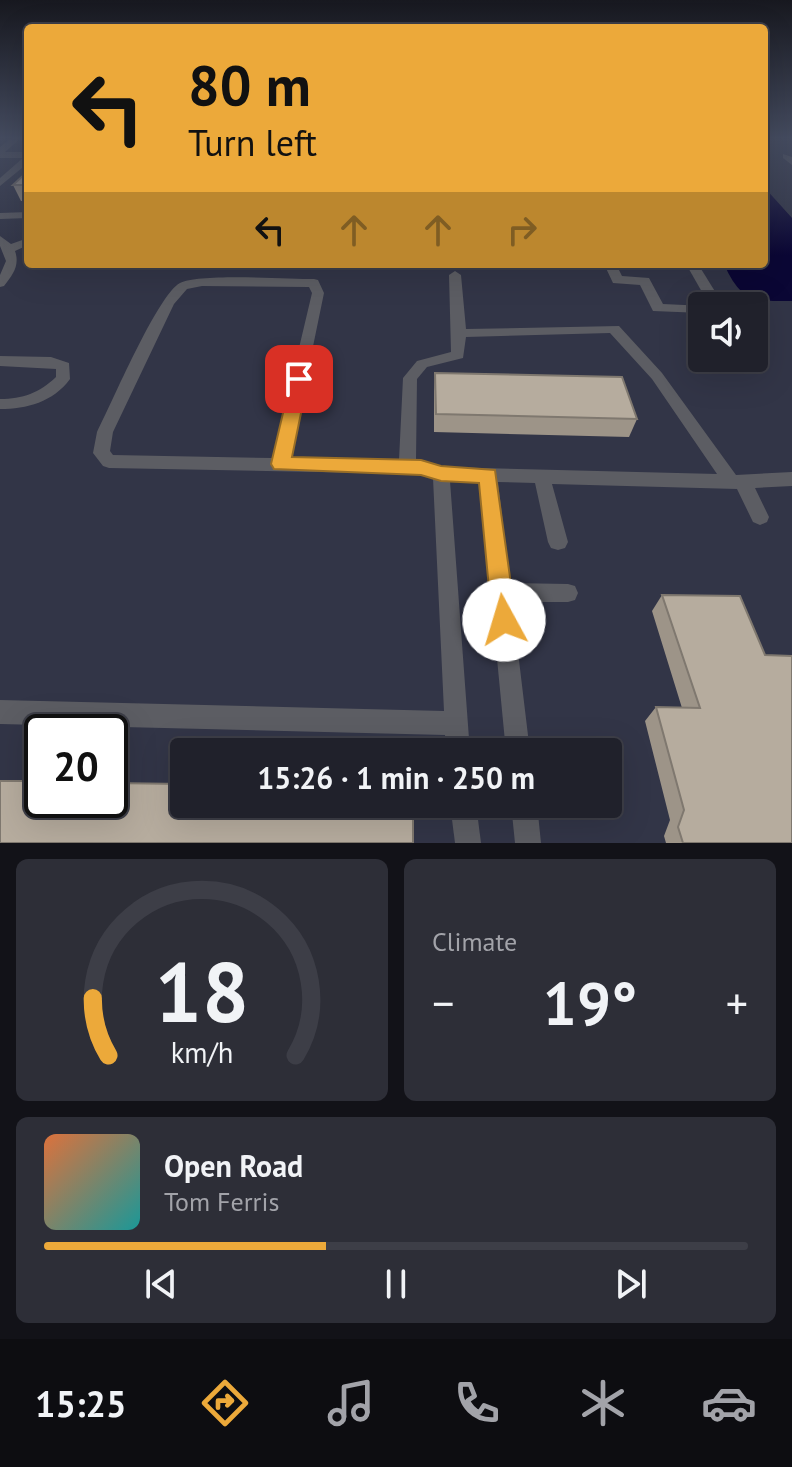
<!DOCTYPE html>
<meta charset="utf-8">
<style>
:root{--surface:#20212b;--page:#2d2e37;--text:#f1f3f6;--muted:#a2a3a9;--line:#3d3e47;--accent:#eca93a}
body{margin:0;font-family:"PT Sans",sans-serif;background:var(--page);color:var(--text);height:100vh;display:flex;flex-direction:column;font-size:30px;white-space:nowrap}
*{box-sizing:border-box;margin:0}
p{font-size:26px;color:var(--muted)}
.icon{flex:none;width:44px;height:44px;fill:none;stroke:currentColor;stroke-width:2;stroke-linecap:round;stroke-linejoin:round}
.map{position:relative;height:843px;overflow:hidden}
.details{display:flex;flex-direction:column;gap:16px;padding:16px;background:#121218;flex:1}
.details>*{flex:none}
.guide{position:absolute;left:24px;top:24px;width:744px;height:244px;border-radius:8px;box-shadow:0 8px 32px #0002,0 0 0 2px var(--line);background:#eca93a;color:#111;overflow:hidden}
.buttons{position:absolute;left:688px;top:292px;display:grid;gap:16px}
.buttons a{display:grid;place-items:center;width:80px;height:80px;border-radius:8px;background:var(--surface);box-shadow:0 8px 32px #0002,0 0 0 2px var(--line);font-size:40px}
.speed{position:absolute;left:24px;top:714px;display:flex;gap:16px;font-size:40px;font-weight:700;text-align:center}
.speed>*{display:grid;place-content:center;width:104px;height:104px;border-radius:50%;background:var(--surface);box-shadow:0 8px 32px #0002,0 0 0 2px var(--line);line-height:1}
.speed .limit{border:4px solid #111;border-radius:12px;background:#fff;color:#111}
.pin{position:absolute;display:grid;place-items:center;width:68px;height:68px;color:#fff;margin:-34px;border-radius:16px;box-shadow:0 4px 12px #0006}
.me{position:absolute;width:88px;margin:-44px;rotate:354deg;stroke-linejoin:round;filter:drop-shadow(0 0 6px #0008)}
.turn{display:flex;align-items:center;gap:28px;height:168px;padding:0 32px;font-size:36px}
.turn .icon{width:104px;height:104px;stroke-width:2.5}
.turn b{display:block;font-size:56px;line-height:68px}
.lanes{display:flex;align-items:center;height:76px;padding:0 32px;background:#0003;justify-content:center;gap:40px;direction:ltr}
.lanes .off{opacity:.35}
.big{font-size:60px;font-weight:600;line-height:1.1}
.details .widget{flex:1;display:flex;flex-direction:column;justify-content:center;gap:12px;min-width:0;padding:0 28px;border-radius:12px;background:var(--page)}
.details .dial{align-items:center;gap:0}
.dial svg{height:208px;overflow:visible;fill:none;stroke:var(--line);stroke-width:7;stroke-linecap:round;text-anchor:middle}
.dial text{fill:var(--text);stroke:none}
.song{display:flex;align-items:center;gap:24px}
.cover{width:96px;height:96px;border-radius:12px;background:linear-gradient(135deg,hsl(20 70% 55%),hsl(180 70% 35%))}
.played{height:8px;border-radius:4px;background:linear-gradient(90deg,var(--accent) 40%,var(--line) 40%)}
.keys{display:flex;justify-content:space-around;direction:ltr}
.heat{display:flex;justify-content:space-between;align-items:center;font-size:44px;direction:ltr}
.details .tiles{flex:1;display:grid;gap:16px;grid-template-columns:1fr 1fr}
.widget:last-child{grid-column:span 2}
.trip{position:absolute;left:170px;top:738px;width:452px;height:80px;border-radius:8px;background:var(--surface);box-shadow:0 8px 32px #0002,0 0 0 2px var(--line);font-weight:600;line-height:80px;text-align:center}
.tabs{display:flex;height:128px;justify-content:space-around;align-items:center;background:#0d0d11;color:var(--muted)}
.tabs .icon{width:56px;height:56px}
.tabs .active{color:var(--accent)}
.tabs b{font-size:36px;color:var(--text)}
.map>svg:first-child{display:block}
.built{fill:#323547;fill-rule:evenodd}
.water{fill:#0b0735}
.lines{fill:none;stroke-linecap:round;stroke-linejoin:round}
.minor{fill:#5c5d63;fill-rule:evenodd}
.wall{fill:#9d9488}
.building{fill:#b6ac9e;stroke:#7f786f;stroke-width:2}
.route{fill:#eca93a;stroke:#996e26;stroke-width:2}
</style>
<div class="map">
<svg width="792" height="843" viewBox="0 0 792 843">
<rect width="100%" height="100%" fill="#2a2c39"/>
<!-- built -->
<path class="built" d="M0,137H28V264H764V137H792V843H0ZM702,306H754V358H702ZM42,732H110V800H42ZM184,752H608V804H184Z"/>
<!-- water -->
<path class="water" d="M764,187L792,218V301C754,301 741,302 724,264H764Z"/>
<g class="lines">
<!-- minor -->
<g class="minor">
<polygon points="13,137 22,137 5,152 28,152 28,163 0,186 0,178 23,158 0,158 0,147"/>
<polygon points="783,154 792,157 792,165 783,158"/>
<polygon points="28,212 28,218 0,219 0,213"/>
<path d="M0,236L11,244L28,238V245L15,251C20,265 13,275 4,286L0,287V275L6,261L0,246Z"/>
<polygon points="604,264 616,264 622,276 649,278 663,304 706,306 702,306 702,313 653,311 640,285 613,283"/>
<polygon points="686,264 698,264 724,306 710,306"/>
<path d="M455,271L461,275L466,329L619,326L662,373L736,475L792,472V486L755,488L769,517L767,522L760,525L753,522L737,489L552,484L568,542L565,548L558,550L551,548L548,542L535,483L498,482L510,583L568,584L575,586L578,593L575,600L568,602H512L530,752H506L480,482L450,481L470,752H446L445,735L0,724V700L444,711L433,478L420,474L109,468L103,466L93,453L97,432C111,405 158,294 180,283C199,273 287,279 314,279L318,280L324,293L290,458L399,460L403,378L417,361L451,352L449,275ZM202,286L309,287L312,293L273,458L113,455L110,451L113,432L174,304L187,289ZM610,333L652,379L717,474L441,467L416,460L417,379L427,367L463,358L466,337Z"/>
<path d="M0,356L51,357L69,363L70,379C53,402 27,409 0,409V399C23,399 39,393 56,377V369L0,366Z"/>
<polygon points="450,804 476,804 481,843 455,843"/>
<polygon points="511,804 537,804 541,843 515,843"/>
</g>
</g>
<!-- wall -->
<g class="wall">
<polygon points="28,171 28,201 21,201 13,185"/>
<polygon points="435,373 637,419 629,437 434,432 434,391"/>
<polygon points="662,595 792,843 666,843 664,836 670,820 645,721 656,707 682,708 652,611"/>
</g>
<!-- building -->
<g class="building">
<polygon points="28,171 28,185 13,185"/>
<polygon points="435,373 622,377 637,419 436,414"/>
<polygon points="662,595 740,596 765,655 792,656 792,843 683,843 678,827 684,810 656,707 700,708"/>
<polygon points="0,781 42,781 42,800 110,800 110,783 184,784 184,804 413,804 413,843 0,843"/>
</g>
<!-- sky -->
<linearGradient id="sky" x2="0" y2="1"><stop stop-color="#17181f"/><stop offset="0.54" stop-color="#444b5f"/><stop offset="1" stop-color="#444b5f" stop-opacity="0"/></linearGradient>
<rect width="792" height="255" fill="url(#sky)"/>
<!-- route -->
<polygon class="route" points="299,373 308,379 292,457 421,460 441,466 495,470 516,620 512,628 504,631 496,628 492,620 479,483 441,481 421,475 274,469 271,464 291,379"/>
</svg>
<div class="buttons">
<a><svg class="icon" aria-label="sound" viewBox="0 0 24 24"><path d="M4 9h4l5-4v14l-5-4H4zM17 9q2 3 0 6"/></svg></a>
</div>
<div class="speed"><div class="limit">20</div></div>
<div class="pin" style="left:299px;top:379px;background:#d93025"><svg class="icon" aria-label="arrive" viewBox="0 0 24 24"><path d="M6 21V4h12l-3 4 3 4H6"/></svg></div>
<svg class="me" style="left:504px;top:620px" viewBox="-20 -20 40 40"><circle r="19" fill="#fff"/><path d="M0-13L10 11 0 6-10 11z" fill="#eca93a"/></svg>
<div class="trip">15:26 · 1 min · 250 m</div>
<div class="guide">
<div class="turn"><svg class="icon" aria-label="left" viewBox="0 0 24 24"><path d="M17 20v-9H6M10 6l-5 5 5 5"/></svg><div><b>80 m</b>Turn left</div></div>
<div class="lanes"><svg class="icon" aria-label="left" viewBox="0 0 24 24"><path d="M17 20v-9H6M10 6l-5 5 5 5"/></svg><svg class="icon off" aria-label="ahead" viewBox="0 0 24 24"><path d="M12 20V5M6 11l6-6 6 6"/></svg><svg class="icon off" aria-label="ahead" viewBox="0 0 24 24"><path d="M12 20V5M6 11l6-6 6 6"/></svg><svg class="icon off" aria-label="right" viewBox="0 0 24 24"><path d="M7 20v-9h11M14 6l5 5-5 5"/></svg></div>
</div>
</div>
<section class="details">
<div class="tiles">
<div class="widget dial"><svg viewBox="0 0 100 80">
<path d="M14 69A42 42 0 1 1 86 69"/>
<path d="M14 69A42 42 0 0 1 8 47" stroke="#eca93a"/>
<text x="50" y="56" font-size="32" font-weight="700">18</text>
<text x="50" y="72" font-size="11">km/h</text>
</svg></div>
<div class="widget"><p>Climate</p>
<div class="heat"><a>−</a><b class="big">19°</b><a>+</a></div>
</div>
<div class="widget">
<div class="song"><i class="cover"></i><div><b>Open Road</b><p>Tom Ferris</p></div></div>
<div class="played"></div>
<div class="keys"><svg class="icon" aria-label="previous" viewBox="0 0 24 24"><path d="M18 5L8 12l10 7zM5 5v14"/></svg><svg class="icon" aria-label="pause" viewBox="0 0 24 24"><path d="M8 5v14M16 5v14"/></svg><svg class="icon" aria-label="next" viewBox="0 0 24 24"><path d="M6 5l10 7-10 7zM19 5v14"/></svg></div>
</div>
</div>
</section>
<nav class="tabs">
<b>15:25</b>
<svg class="icon active" aria-label="directions" viewBox="0 0 24 24"><path d="M12 3l9 9-9 9-9-9zM9 14v-3h6M13 9l2 2-2 2"/></svg>
<svg class="icon" aria-label="music" viewBox="0 0 24 24"><path d="M9 18V5l10-2v13"/><circle cx="6" cy="18" r="3"/><circle cx="16" cy="16" r="3"/></svg>
<svg class="icon" aria-label="phone" viewBox="0 0 24 24"><path d="M5 4h4l2 5-3 2q2 4 5 5l2-3 5 2v4C11 20 4 13 5 4z"/></svg>
<svg class="icon" aria-label="climate" viewBox="0 0 24 24"><path d="M12 3v18M4 7l16 10M4 17L20 7"/></svg>
<svg class="icon" aria-label="car" viewBox="0 0 24 24"><path d="M5 17H2v-5l4-1 3-4h7l3 4 3 1v5h-3M9 17h6M6 11h13"/><circle cx="7" cy="17" r="2"/><circle cx="17" cy="17" r="2"/></svg>
</nav>
